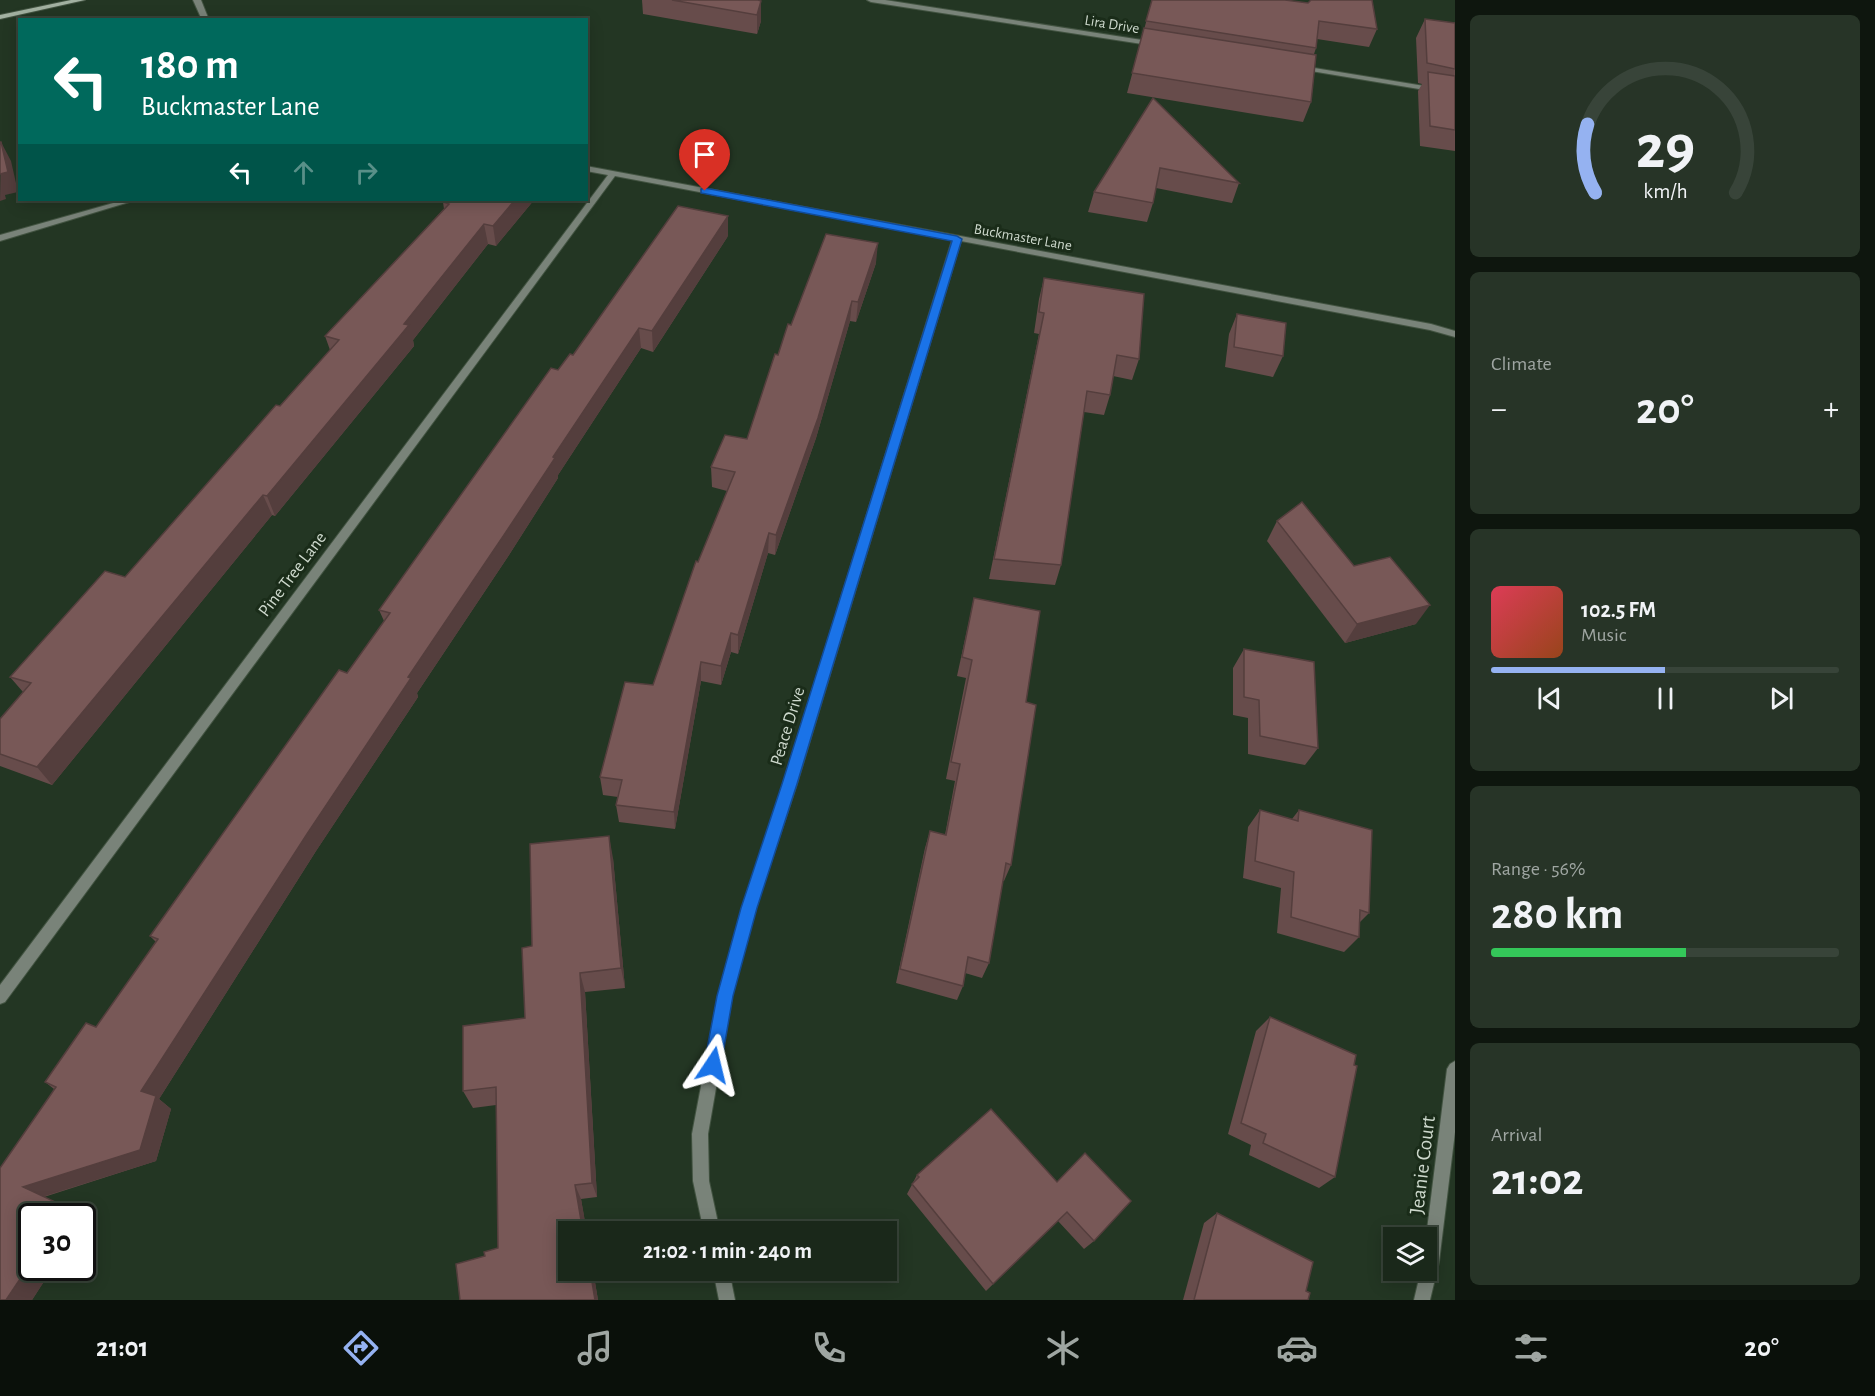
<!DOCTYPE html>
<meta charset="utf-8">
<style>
:root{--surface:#1a281a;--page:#273427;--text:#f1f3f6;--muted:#9fa6a2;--line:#384439;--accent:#95b2f1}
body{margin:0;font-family:"Alegreya Sans",sans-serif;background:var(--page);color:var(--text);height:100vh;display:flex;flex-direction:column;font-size:22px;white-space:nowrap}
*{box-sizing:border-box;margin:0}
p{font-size:20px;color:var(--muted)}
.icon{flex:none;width:33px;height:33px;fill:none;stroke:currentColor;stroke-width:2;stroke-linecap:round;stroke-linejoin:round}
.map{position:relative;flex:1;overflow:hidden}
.drawer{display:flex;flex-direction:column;gap:15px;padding:15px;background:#0e160e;width:420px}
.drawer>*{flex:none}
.hud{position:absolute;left:18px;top:18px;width:570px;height:183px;border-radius:0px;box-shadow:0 3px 15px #0003,0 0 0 2px var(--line);background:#00695c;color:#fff;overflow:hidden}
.buttons{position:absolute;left:1383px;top:1227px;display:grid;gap:12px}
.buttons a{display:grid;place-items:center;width:54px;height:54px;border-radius:0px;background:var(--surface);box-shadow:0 3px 15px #0003,0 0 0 2px var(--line);font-size:30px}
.speed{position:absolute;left:18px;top:1203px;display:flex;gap:12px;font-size:30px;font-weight:700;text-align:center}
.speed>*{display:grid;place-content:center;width:78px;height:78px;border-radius:50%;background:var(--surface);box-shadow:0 3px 15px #0003,0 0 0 2px var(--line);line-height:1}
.speed .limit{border:3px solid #111;border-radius:9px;background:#fff;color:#111}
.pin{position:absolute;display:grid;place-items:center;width:51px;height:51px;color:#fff;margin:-62px -26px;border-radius:50% 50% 50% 0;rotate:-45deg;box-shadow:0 0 6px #0007}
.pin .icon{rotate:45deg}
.me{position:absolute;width:66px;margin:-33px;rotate:10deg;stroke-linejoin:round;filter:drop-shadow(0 0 4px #0008)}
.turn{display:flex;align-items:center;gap:21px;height:126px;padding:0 24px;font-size:27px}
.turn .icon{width:78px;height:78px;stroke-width:2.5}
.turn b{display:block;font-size:42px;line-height:51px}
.lanes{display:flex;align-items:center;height:57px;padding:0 24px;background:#0003;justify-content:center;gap:30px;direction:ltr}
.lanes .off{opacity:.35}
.big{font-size:45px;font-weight:600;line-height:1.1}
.drawer .card{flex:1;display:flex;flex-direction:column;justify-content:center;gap:9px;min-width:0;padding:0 21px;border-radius:9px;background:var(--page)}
.drawer .dial{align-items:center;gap:0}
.dial svg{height:156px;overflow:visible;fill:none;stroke:var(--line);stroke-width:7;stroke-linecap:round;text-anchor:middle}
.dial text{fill:var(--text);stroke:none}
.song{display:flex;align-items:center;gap:18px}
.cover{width:72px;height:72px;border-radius:9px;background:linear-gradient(135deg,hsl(350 70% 55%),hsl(20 70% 35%))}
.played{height:6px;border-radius:3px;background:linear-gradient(90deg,var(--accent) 50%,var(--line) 50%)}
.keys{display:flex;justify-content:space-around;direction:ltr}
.heat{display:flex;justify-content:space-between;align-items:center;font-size:33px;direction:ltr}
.charge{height:9px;border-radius:4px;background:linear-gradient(90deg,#34c759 56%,var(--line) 0)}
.trip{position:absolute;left:558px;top:1221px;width:339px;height:60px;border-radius:0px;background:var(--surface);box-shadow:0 3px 15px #0003,0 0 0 2px var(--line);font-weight:600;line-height:60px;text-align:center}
.tabs{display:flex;height:96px;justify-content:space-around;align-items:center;background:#0a100a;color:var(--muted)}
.tabs .icon{width:42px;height:42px}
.tabs .on{color:var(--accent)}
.tabs b{font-size:27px;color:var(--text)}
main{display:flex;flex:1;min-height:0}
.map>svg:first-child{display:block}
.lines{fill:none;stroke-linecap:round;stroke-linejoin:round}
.street-casing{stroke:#425341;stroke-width:2}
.secondary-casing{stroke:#425341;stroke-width:2}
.street{fill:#798379;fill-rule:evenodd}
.secondary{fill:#a2b1a1;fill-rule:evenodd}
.wall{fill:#674c4b}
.shaded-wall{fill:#543e3d}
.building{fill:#785857;stroke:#543e3d;stroke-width:1.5}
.route{fill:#1a73e8;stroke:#114b97;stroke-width:1.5}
.labels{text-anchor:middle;stroke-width:6;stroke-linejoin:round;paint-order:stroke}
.far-street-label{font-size:15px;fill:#cdd8cc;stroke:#1a2c19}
.street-label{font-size:18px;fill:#cdd8cc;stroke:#1a2c19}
.near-street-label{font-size:21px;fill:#cdd8cc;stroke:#1a2c19}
</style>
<main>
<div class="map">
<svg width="1455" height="1300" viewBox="0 0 1455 1300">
<rect width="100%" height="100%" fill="#233623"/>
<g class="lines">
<defs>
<g id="street">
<polygon points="193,0 201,0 209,20 202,20"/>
<polygon points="867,0 885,0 1155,42 1159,44 1155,46 871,2"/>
<polygon points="1296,65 1455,91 1455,95 1299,69 1295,67"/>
<polygon points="586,166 1431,324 1455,331 1455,337 1430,330 961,241 797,784 756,908 732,996 708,1134 709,1181 720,1232 704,1232 693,1181 692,1134 718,996 742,908 783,784 952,240 615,176 5,1002 0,1004 0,985 608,175 586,171"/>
<polygon points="124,200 136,200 0,241 0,235"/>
<polygon points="1455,1061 1455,1132 1439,1262 1430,1300 1414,1300 1421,1270 1426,1270 1426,1238 1447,1069 1450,1064"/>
<polygon points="713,1270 729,1270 735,1300 719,1300"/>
</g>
<polygon id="secondary" points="71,0 85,0 0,19 0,15"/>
</defs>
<!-- street casing -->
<use href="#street" class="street-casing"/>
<!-- secondary casing -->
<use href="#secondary" class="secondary-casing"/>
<!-- street -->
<use href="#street" class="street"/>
<!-- secondary -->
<use href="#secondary" class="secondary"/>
</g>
<!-- wall -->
<g class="wall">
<polygon points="642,0 758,0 761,21 757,34 643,14"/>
<polygon points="1152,0 1285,0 1377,29 1369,47 1317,39 1316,48 1314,54 1311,102 1303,122 1127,93"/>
<polygon points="1425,19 1455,23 1455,151 1420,146 1418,91 1422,84 1418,83 1416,38"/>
<polygon points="1153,98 1239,183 1232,203 1156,188 1153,203 1147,222 1088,212 1094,192"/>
<polygon points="534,200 496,246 488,244 413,340 414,346 275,516 272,515 52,785 0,766 0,719 23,692 10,677 125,577 330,350 325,336 444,209 443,202"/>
<polygon points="728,236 653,352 641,348 558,475 558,478 509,555 417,693 418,697 316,851 159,1099 171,1109 156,1161 44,1197 85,1217 32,1300 0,1300 54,1089 45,1082 96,1027 156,942 150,936 347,673 384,621 379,610 558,370 573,355"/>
<polygon points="876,263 856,322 850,321 816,438 775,555 768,553 738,654 731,652 721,685 701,681 675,829 619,822 616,805 618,797 603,795 600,777 653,685 698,562 727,491 712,487 711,467 747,439 778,355 791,325"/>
<polygon points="1044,278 1139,359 1132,380 1113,376 1110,395 1104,415 1084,412 1061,565 1055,585 989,579 1039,334 1034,333 1039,299"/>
<polygon points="1237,314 1283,356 1273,377 1225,367 1229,334"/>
<polygon points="1277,521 1354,566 1416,624 1345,643 1267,541"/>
<polygon points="974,598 1026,702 1011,865 1004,881 1003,881 989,963 982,978 965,973 963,986 957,1000 896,983 925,848 930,831 945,835 955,781 946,779 966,678 957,676"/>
<polygon points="1244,649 1318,748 1305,765 1248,754 1248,718 1233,715 1233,668"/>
<polygon points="1260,810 1292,819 1299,810 1369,913 1360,922 1359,937 1344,952 1277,933 1281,888 1243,878 1248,827"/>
<polygon points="613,858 625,988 585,992 597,1197 581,1199 598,1300 460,1300 485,1256 498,1248 496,1105 473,1108 463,1091 525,1018 532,946"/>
<polygon points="1270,1017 1335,1177 1319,1188 1249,1155 1251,1145 1228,1134 1256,1031"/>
<polygon points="917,1175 1057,1182 1094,1241 1084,1249 1058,1221 986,1291 907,1194"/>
<polygon points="1217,1213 1308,1300 1183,1300 1204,1223"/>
</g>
<!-- shaded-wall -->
<g class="shaded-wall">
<polygon points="761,1 761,21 757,34 757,15"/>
<polygon points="1,142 11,161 18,192 5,195 6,199 0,201"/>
<polygon points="515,200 534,200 496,246 493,226"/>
<polygon points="728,216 728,236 653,352 652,331"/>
<polygon points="484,224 488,244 413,340 414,346 275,516 267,496"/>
<polygon points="878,243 876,263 856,322 858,302"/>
<polygon points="852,301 850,321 816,438 775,555 776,535"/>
<polygon points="639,328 641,348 558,475 558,478 509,555 417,693 418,697 316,851 159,1099 171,1109 156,1161 42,1197 23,1187 141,1091 408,677 553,457"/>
<polygon points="263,495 272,515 52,785 37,767"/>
<polygon points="769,533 768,553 738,654 738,635"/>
<polygon points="1430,605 1416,624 1345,643 1357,624"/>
<polygon points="731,633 731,652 721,685 721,666"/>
<polygon points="701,662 701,681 675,829 674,812"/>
<polygon points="609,836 613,858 625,988 621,968"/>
<polygon points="580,973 585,992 597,1197 592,1183"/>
<polygon points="575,1185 581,1199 587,1232 583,1232"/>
<polygon points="66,1207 85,1217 82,1221 82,1216 61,1216"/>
<polygon points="32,1261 32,1268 53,1268 32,1300 6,1300"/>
<polygon points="590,1270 593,1270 598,1300 595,1300"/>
</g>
<!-- building -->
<g class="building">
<polygon points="672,0 758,0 761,1 757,15"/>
<polygon points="1152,0 1285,0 1308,3 1311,0 1372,0 1377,29 1319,21 1316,48 1146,21"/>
<polygon points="1425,19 1455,23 1455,69 1427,63"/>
<polygon points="1144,28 1316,55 1311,102 1132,73"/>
<polygon points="1428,72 1455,76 1455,130 1430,126"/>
<polygon points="1153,98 1239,183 1160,168 1153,203 1094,192"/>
<polygon points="0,142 1,142 8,172 0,174"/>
<polygon points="445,200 515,200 493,226 484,224 404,324 409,325 267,496 263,495 37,767 0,754 0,719 31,683 10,677 105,571 125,577 276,405 280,406 339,340 325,336 449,204 443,202"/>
<polygon points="678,206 728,216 652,331 639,328 553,457 555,458 504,535 408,677 411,678 307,834 141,1091 156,1096 140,1150 23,1187 66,1207 61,1216 32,1216 32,1261 6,1300 0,1300 0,1168 56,1087 45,1082 86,1023 96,1027 158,939 150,936 339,670 347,673 390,613 379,610 551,368 558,370 570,354 573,355"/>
<polygon points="826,234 878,243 858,302 852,301 818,418 776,535 769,533 738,635 731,633 721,666 701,662 674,812 616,805 622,780 600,777 625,682 653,685 696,561 698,562 735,472 711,467 725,435 747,439 775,354 778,355 788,324 791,325"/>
<polygon points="1044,278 1144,294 1139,359 1117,355 1110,395 1087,391 1061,565 994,559 1044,313 1039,312"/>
<polygon points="1237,314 1286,323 1283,356 1234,347"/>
<polygon points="1302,502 1354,566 1390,557 1430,605 1357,624 1277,521"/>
<polygon points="974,598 1040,611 1026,702 1036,705 1011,865 1006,863 989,963 968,957 963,986 900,969 930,831 946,835 960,764 951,762 972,660 962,657"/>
<polygon points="1244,649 1314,662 1318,748 1260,736 1259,700 1244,697"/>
<polygon points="1260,810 1298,821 1299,810 1372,830 1369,913 1360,910 1359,937 1291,917 1294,872 1255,861"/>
<polygon points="609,836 621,968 580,973 592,1183 575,1185 583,1232 568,1232 568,1270 590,1270 595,1300 460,1300 456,1264 485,1256 484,1252 498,1248 496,1087 463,1091 463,1026 525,1018 522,948 532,946 530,844"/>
<polygon points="1270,1017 1356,1055 1354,1065 1357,1066 1335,1177 1263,1143 1266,1134 1241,1123"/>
<polygon points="991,1109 1057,1182 1085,1153 1131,1201 1094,1241 1067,1212 993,1284 912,1184 919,1177 917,1175"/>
<polygon points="1217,1213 1313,1262 1306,1291 1310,1293 1308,1300 1194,1300"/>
</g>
<!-- route -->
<polygon class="route" points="705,188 957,236 962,239 797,784 757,908 733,996 721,1065 719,1071 713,1074 707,1071 704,1065 717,996 741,908 782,784 952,241 701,193 701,189"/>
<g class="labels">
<!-- far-street labels -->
<g class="far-street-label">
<text transform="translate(1112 24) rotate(9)" y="5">Lira Drive</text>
<text transform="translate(1023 237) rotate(10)" y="5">Buckmaster Lane</text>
</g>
<!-- street labels -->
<g class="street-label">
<text transform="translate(292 574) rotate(-53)" y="6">Pine Tree Lane</text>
<text transform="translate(787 726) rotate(-73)" y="6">Peace Drive</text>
</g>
<!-- near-street labels -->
<g class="near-street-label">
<text transform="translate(1422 1165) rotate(-83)" y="7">Jeanie Court</text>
</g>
</g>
</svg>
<div class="buttons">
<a><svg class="icon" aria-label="layers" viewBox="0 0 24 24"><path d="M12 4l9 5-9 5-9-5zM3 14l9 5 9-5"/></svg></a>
</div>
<div class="speed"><div class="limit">30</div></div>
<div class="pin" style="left:705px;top:191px;background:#d93025"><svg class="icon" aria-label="arrive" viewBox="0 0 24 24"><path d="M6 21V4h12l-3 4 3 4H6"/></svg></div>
<svg class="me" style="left:713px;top:1065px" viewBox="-20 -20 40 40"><path d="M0-17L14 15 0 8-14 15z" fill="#1a73e8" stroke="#fff" stroke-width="4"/></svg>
<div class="trip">21:02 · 1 min · 240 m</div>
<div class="hud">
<div class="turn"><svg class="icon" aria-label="left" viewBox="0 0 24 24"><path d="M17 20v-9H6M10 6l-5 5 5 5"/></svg><div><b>180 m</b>Buckmaster Lane</div></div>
<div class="lanes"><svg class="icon" aria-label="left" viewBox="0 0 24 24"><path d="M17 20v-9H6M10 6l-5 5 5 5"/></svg><svg class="icon off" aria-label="ahead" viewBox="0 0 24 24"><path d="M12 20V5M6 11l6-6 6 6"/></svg><svg class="icon off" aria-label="right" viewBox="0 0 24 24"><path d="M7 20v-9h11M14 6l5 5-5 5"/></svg></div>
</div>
</div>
<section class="drawer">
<div class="card dial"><svg viewBox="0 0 100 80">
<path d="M14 69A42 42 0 1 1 86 69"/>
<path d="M14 69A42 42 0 0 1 10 34" stroke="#95b2f1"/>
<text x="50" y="56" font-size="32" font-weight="700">29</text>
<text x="50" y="72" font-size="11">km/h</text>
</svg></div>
<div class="card"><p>Climate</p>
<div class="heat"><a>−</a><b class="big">20°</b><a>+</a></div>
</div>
<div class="card">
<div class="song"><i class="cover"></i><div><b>102.5 FM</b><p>Music</p></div></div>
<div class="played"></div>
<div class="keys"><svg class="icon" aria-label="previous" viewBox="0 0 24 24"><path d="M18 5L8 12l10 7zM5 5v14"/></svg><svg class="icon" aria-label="pause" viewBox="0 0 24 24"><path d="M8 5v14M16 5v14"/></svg><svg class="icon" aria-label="next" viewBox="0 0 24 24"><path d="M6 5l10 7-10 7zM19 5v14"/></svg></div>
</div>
<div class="card"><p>Range · 56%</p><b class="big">280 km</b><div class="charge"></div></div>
<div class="card"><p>Arrival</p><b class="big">21:02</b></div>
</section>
</main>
<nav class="tabs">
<b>21:01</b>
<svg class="icon on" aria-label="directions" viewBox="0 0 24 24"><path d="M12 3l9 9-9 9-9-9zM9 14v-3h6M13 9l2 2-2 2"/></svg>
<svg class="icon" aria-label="music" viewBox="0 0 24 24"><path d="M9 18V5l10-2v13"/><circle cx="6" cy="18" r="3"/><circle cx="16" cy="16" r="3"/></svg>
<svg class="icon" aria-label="phone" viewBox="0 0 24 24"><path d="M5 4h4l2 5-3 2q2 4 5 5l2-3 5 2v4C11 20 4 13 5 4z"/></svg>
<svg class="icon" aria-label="climate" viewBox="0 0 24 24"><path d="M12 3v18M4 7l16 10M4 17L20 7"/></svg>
<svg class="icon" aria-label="car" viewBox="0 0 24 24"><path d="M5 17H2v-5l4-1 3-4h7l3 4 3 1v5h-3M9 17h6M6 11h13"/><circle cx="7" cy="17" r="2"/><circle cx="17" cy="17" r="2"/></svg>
<svg class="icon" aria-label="filters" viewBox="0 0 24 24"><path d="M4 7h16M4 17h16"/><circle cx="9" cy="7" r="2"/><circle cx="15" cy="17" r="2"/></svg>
<b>20°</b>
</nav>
